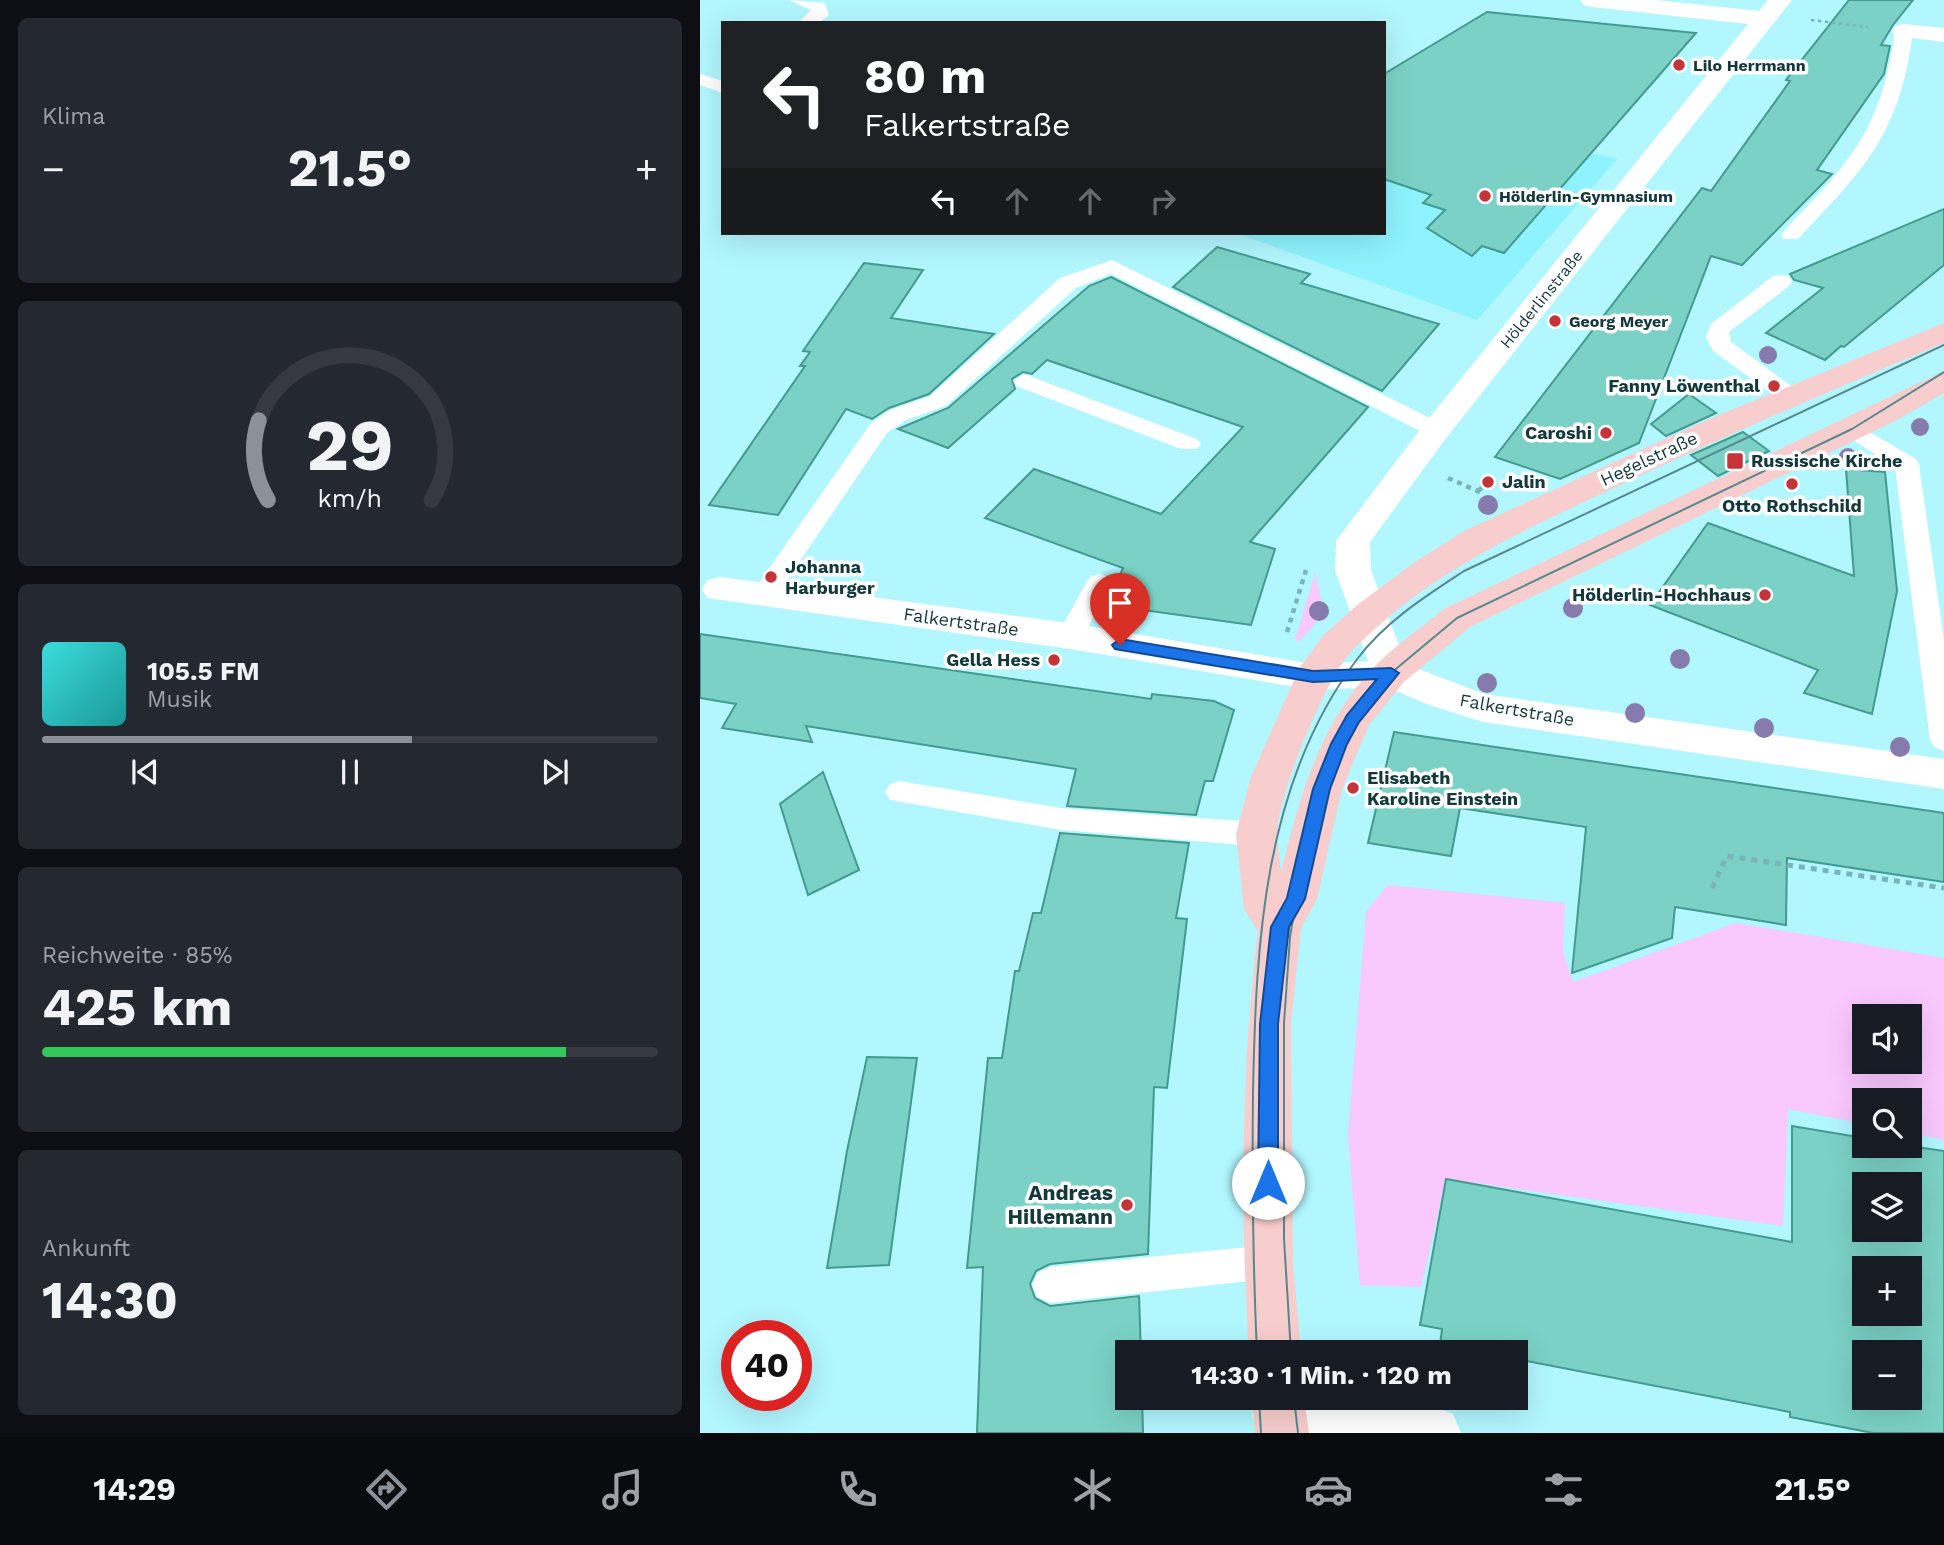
<!DOCTYPE html>
<html lang="de">
<meta charset="utf-8">
<style>
:root{--surface:#171b24;--page:#242831;--text:#f1f3f6;--muted:#9ea1a6;--line:#363941;--accent:#8c9099}
body{margin:0;font-family:"Work Sans",sans-serif;background:var(--page);color:var(--text);height:100vh;display:flex;flex-direction:column;font-size:26px;white-space:nowrap}
*{box-sizing:border-box;margin:0}
p{font-size:23px;color:var(--muted)}
.icon{flex:none;width:38px;height:38px;fill:none;stroke:currentColor;stroke-width:2;stroke-linecap:round;stroke-linejoin:round}
.map{position:relative;flex:1;overflow:hidden}
.side{display:flex;flex-direction:column;gap:18px;padding:18px;background:#0d0f14;width:700px}
.side>*{flex:none}
.guide{position:absolute;left:21px;top:21px;width:665px;height:214px;border-radius:0px;box-shadow:0 7px 28px #0002;background:#202124;color:#fff;overflow:hidden}
.buttons{position:absolute;left:1152px;top:1004px;display:grid;gap:14px}
.buttons a{display:grid;place-items:center;width:70px;height:70px;border-radius:0px;background:var(--surface);box-shadow:0 7px 28px #0002;font-size:35px}
.speed{position:absolute;left:21px;top:1320px;display:flex;gap:14px;font-size:35px;font-weight:700;text-align:center}
.speed>*{display:grid;place-content:center;width:91px;height:91px;border-radius:50%;background:var(--surface);box-shadow:0 7px 28px #0002;line-height:1}
.speed .limit{border:10px solid #d22;background:#fff;color:#111}
.pin{position:absolute;display:grid;place-items:center;width:60px;height:60px;color:#fff;margin:-72px -30px;border-radius:50% 50% 50% 0;rotate:-45deg;box-shadow:0 0 7px #0007}
.pin .icon{rotate:45deg}
.me{position:absolute;width:77px;margin:-38px;rotate:0deg;stroke-linejoin:round;filter:drop-shadow(0 0 5px #0008)}
.turn{display:flex;align-items:center;gap:24px;height:147px;padding:0 28px;font-size:32px}
.turn .icon{width:91px;height:91px;stroke-width:2.5}
.turn b{display:block;font-size:49px;line-height:60px}
.lanes{display:flex;align-items:center;height:66px;padding:0 28px;background:#0003;justify-content:center;gap:35px;direction:ltr}
.lanes .off{opacity:.35}
.big{font-size:52px;font-weight:700;line-height:1.1}
.side .card{flex:1;display:flex;flex-direction:column;justify-content:center;gap:10px;min-width:0;padding:0 24px;border-radius:10px;background:var(--page)}
.side .dial{align-items:center;gap:0}
.dial svg{height:182px;overflow:visible;fill:none;stroke:var(--line);stroke-width:7;stroke-linecap:round;text-anchor:middle}
.dial text{fill:var(--text);stroke:none}
.song{display:flex;align-items:center;gap:21px}
.cover{width:84px;height:84px;border-radius:10px;background:linear-gradient(135deg,hsl(180 70% 55%),hsl(180 70% 35%))}
.played{height:7px;border-radius:4px;background:linear-gradient(90deg,var(--accent) 60%,var(--line) 60%)}
.keys{display:flex;justify-content:space-around;direction:ltr}
.heat{display:flex;justify-content:space-between;align-items:center;font-size:38px;direction:ltr}
.charge{height:10px;border-radius:5px;background:linear-gradient(90deg,#34c759 85%,var(--line) 0)}
.trip{position:absolute;left:415px;top:1340px;width:413px;height:70px;border-radius:0px;background:var(--surface);box-shadow:0 7px 28px #0002;font-weight:700;line-height:70px;text-align:center}
.dock{display:flex;height:112px;justify-content:space-around;align-items:center;background:#090b0e;color:var(--muted)}
.dock .icon{width:49px;height:49px}
.dock .current{color:var(--accent)}
.dock b{font-size:32px;color:var(--text)}
main{display:flex;flex:1;min-height:0}
.map>svg:first-child{display:block}
.built{fill:#8ef3fe}
.green{fill:#f9c8fd;fill-rule:evenodd}
.building{fill:#7bd1c5;stroke:#439b90;stroke-width:2;fill-rule:evenodd}
.lines{fill:none;stroke-linecap:round;stroke-linejoin:round}
.path-far2{stroke:#7ab3b9;stroke-width:2.5;stroke-dasharray:3.5 3.5;stroke-linecap:butt}
.path-far1{stroke:#7ab3b9;stroke-width:4.5;stroke-dasharray:5 5;stroke-linecap:butt}
.path{stroke:#7ab3b9;stroke-width:5;stroke-dasharray:6 6;stroke-linecap:butt}
.lane{fill:#fff;fill-rule:evenodd}
.street{fill:#fff;fill-rule:evenodd}
.secondary{fill:#f7cecd;fill-rule:evenodd}
.tram{stroke:#56898e;stroke-width:2}
.tree{fill:#877aad}
.route{fill:#1a73e8;stroke:#114b97;stroke-width:2}
.poi-dot{fill:#c43438;stroke:#fff;stroke-width:2.5}
.labels{text-anchor:middle;stroke-width:7;stroke-linejoin:round;paint-order:stroke}
.far-poi-label{font-size:16px;font-weight:bold;fill:#13393c;stroke:#fff;text-anchor:start}
.far-street-label{font-size:16px;fill:#13393c;stroke:#fff}
.poi-label{font-size:18px;font-weight:bold;fill:#13393c;stroke:#fff;text-anchor:end}
.street-label{font-size:18px;fill:#13393c;stroke:#fff}
.near-poi-label{font-size:21px;font-weight:bold;fill:#13393c;stroke:#fff;text-anchor:end}
</style>
<main>
<section class="side">
<div class="card"><p>Klima</p>
<div class="heat"><a>−</a><b class="big">21.5°</b><a>+</a></div>
</div>
<div class="card dial"><svg viewBox="0 0 100 80">
<path d="M14 69A42 42 0 1 1 86 69"/>
<path d="M14 69A42 42 0 0 1 10 34" stroke="#8c9099"/>
<text x="50" y="56" font-size="32" font-weight="700">29</text>
<text x="50" y="72" font-size="11">km/h</text>
</svg></div>
<div class="card">
<div class="song"><i class="cover"></i><div><b>105.5 FM</b><p>Musik</p></div></div>
<div class="played"></div>
<div class="keys"><svg class="icon" aria-label="previous" viewBox="0 0 24 24"><path d="M18 5L8 12l10 7zM5 5v14"/></svg><svg class="icon" aria-label="pause" viewBox="0 0 24 24"><path d="M8 5v14M16 5v14"/></svg><svg class="icon" aria-label="next" viewBox="0 0 24 24"><path d="M6 5l10 7-10 7zM19 5v14"/></svg></div>
</div>
<div class="card"><p>Reichweite · 85%</p><b class="big">425 km</b><div class="charge"></div></div>
<div class="card"><p>Ankunft</p><b class="big">14:30</b></div>
</section>
<div class="map">
<svg width="1244" height="1433" viewBox="0 0 1244 1433">
<rect width="100%" height="100%" fill="#b2f6fe"/>
<!-- built -->
<polygon class="built" points="684,95 815,135 917,159 777,320 536,233 684,233"/>
<!-- green -->
<g class="green">
<polygon points="615,573 624,613 600,641 595,640"/>
<path d="M688,885L865,903L863,952L873,982L1036,923L1244,958V1140L1209,1133V1101H1164V1124L1088,1109L1083,1226L746,1179L721,1287L660,1285L648,1134L666,912ZM1164,1017H1209V1062H1164Z"/>
</g>
<!-- building -->
<g class="building">
<polygon points="1149,0 1213,0 1193,25 1181,45 1190,46 1184,74 1117,170 1132,174 1042,265 1011,256 939,443 860,479 795,457 1002,188 1011,191 1090,81 1086,80"/>
<polygon points="787,12 996,33 804,253 782,246 772,256 727,228 745,210 723,203 731,195 684,179 684,74"/>
<polygon points="1244,209 1244,265 1144,347 1141,346 1125,360 1066,333 1123,288 1094,280 1090,274"/>
<polygon points="517,247 610,274 601,283 739,324 682,391 473,287"/>
<polygon points="164,263 223,270 191,318 294,334 229,394 189,408 172,419 146,409 78,515 9,505 105,366 100,366 110,352 103,351"/>
<polygon points="411,277 668,407 550,542 575,549 551,625 407,605 423,568 285,518 334,469 461,514 543,427 347,360 332,374 323,372 312,379 315,389 248,448 198,429 248,408 389,286"/>
<polygon points="989,394 1016,413 966,436 951,424"/>
<polygon points="1043,432 1069,451 1018,476 991,455"/>
<polygon points="1146,469 1185,472 1197,591 1172,714 1104,693 1118,670 950,605 1008,523 1154,576"/>
<polygon points="0,634 451,699 452,694 514,701 534,710 513,781 505,781 496,815 367,806 376,769 106,726 112,742 22,728 36,704 0,698"/>
<polygon points="694,732 1244,813 1244,882 1087,858 1086,925 975,907 972,938 872,973 886,827 760,808 751,856 668,843"/>
<polygon points="123,772 159,870 108,895 80,804"/>
<polygon points="360,833 489,843 476,918 487,919 467,1088 454,1087 448,1254 350,1264 336,1271 330,1284 335,1298 350,1306 439,1296 441,1353 427,1353 427,1398 442,1398 443,1433 277,1433 283,1267 267,1268 288,1058 302,1058 315,971 319,971 333,913 341,913"/>
<polygon points="167,1057 217,1058 189,1265 127,1268 147,1151"/>
<path d="M1092,1126L1164,1138V1146H1209L1244,1151V1433H1173L1090,1417V1412L816,1359V1353H782L740,1345L742,1329L720,1325L746,1179L1092,1242ZM1164,1185H1209V1230H1164ZM1164,1269H1209V1314H1164ZM1164,1353H1209V1398H1164Z"/>
</g>
<g class="lines">
<!-- path-far2 -->
<polyline class="path-far2" points="1111,20 1168,27"/>
<!-- path-far1 -->
<g class="path-far1">
<polyline points="748,478 782,493"/>
<polyline points="778,491 784,486"/>
<polyline points="587,632 606,570"/>
</g>
<!-- path -->
<polyline class="path" points="1012,888 1027,856 1244,888"/>
<!-- lane -->
<g class="lane">
<polygon points="89,0 125,3 129,15 119,23 98,23 111,10"/>
<path d="M1204,26L1213,31C1200,134 1166,167 1098,239H1084L1081,235L1084,231C1150,161 1181,132 1195,31Z"/>
<polygon points="0,74 23,81 23,93 0,85"/>
<polygon points="412,260 744,425 748,430 744,435 728,435 411,274 376,288 246,406 206,420 187,433 72,602 63,605 54,602 50,596 54,590 171,423 190,410 230,396 360,278"/>
<polygon points="1081,275 1089,276 1092,281 1089,286 1029,332 1031,342 1098,391 1102,396 1098,401 1082,401 1013,351 1006,337 1011,324 1073,276"/>
<polygon points="324,374 497,439 501,444 497,449 481,449 316,386 313,381"/>
<polygon points="1152,422 1216,459 1219,464 1244,640 1244,751 1234,747 1230,740 1195,467 1144,434 1140,429 1144,424"/>
<polygon points="399,574 408,577 412,583 383,636 379,643 370,645 361,643 357,636 386,583 390,577"/>
<polygon points="200,781 361,808 556,822 567,826 571,834 567,842 556,846 361,830 190,800 185,792 190,784"/>
<polygon points="568,1245 581,1250 586,1262 581,1274 568,1279 350,1303 337,1297 332,1285 337,1273 350,1267"/>
</g>
<!-- street -->
<g class="street">
<polygon points="880,0 956,0 1059,11 1068,0 1092,0 747,437 670,542 671,570 706,664 784,694 1244,759 1244,789 783,722 729,705 687,687 613,690 370,649 7,598 2,589 7,580 20,577 370,623 613,664 668,661 635,570 636,541 725,423 1048,24 892,7 884,5"/>
<polygon points="1204,24 1244,28 1244,42 1195,36 1192,31 1195,26"/>
<path d="M559,1398C623,1398 693,1389 753,1414L761,1433H560L552,1415Z"/>
</g>
<!-- secondary -->
<g class="secondary">
<path d="M1244,323V343C1135,389 1027,435 920,485C821,532 730,571 652,651C625,679 577,797 577,835C577,847 580,860 581,872C601,794 619,723 677,664C697,644 722,627 744,609L1244,371V393L1197,420L770,627L704,682L669,725L642,789L617,899L601,928L591,1024L593,1262L601,1353H549C540,1212 541,1071 558,931L544,909L536,834L551,777L600,667L624,635L656,606L712,564L764,531L1002,422Z"/>
<polygon points="552,1398 604,1398 609,1433 555,1433"/>
</g>
<!-- tram -->
<g class="tram">
<path d="M557,1353C553,1267 552,1180 553,1093C556,942 563,783 658,658C686,621 726,596 764,571L1244,345"/>
<polyline points="591,1353 584,1239 584,1023 590,937 606,840 629,768 653,719 691,673 757,618 1152,429 1244,372"/>
<polyline points="559,1398 561,1433"/>
<polyline points="594,1398 598,1433"/>
</g>
</g>
<!-- trees -->
<g class="tree">
<circle cx="1068" cy="355" r="9"/>
<circle cx="1220" cy="427" r="9"/>
<circle cx="1148" cy="457" r="9"/>
<circle cx="788" cy="505" r="10"/>
<circle cx="873" cy="608" r="10"/>
<circle cx="619" cy="611" r="10"/>
<circle cx="980" cy="659" r="10"/>
<circle cx="787" cy="683" r="10"/>
<circle cx="935" cy="713" r="10"/>
<circle cx="1064" cy="728" r="10"/>
<circle cx="1200" cy="747" r="10"/>
</g>
<!-- route -->
<polygon class="route" points="420,639 613,671 691,668 699,673 659,722 647,744 630,789 605,899 589,927 578,1024 578,1183 575,1189 568,1192 561,1189 558,1183 560,1024 571,927 587,898 613,789 631,744 647,715 677,679 613,682 415,649 412,645"/>
<!-- markers -->
<g class="poi-dot">
<circle cx="979" cy="65" r="7"/>
<circle cx="785" cy="196" r="7"/>
<circle cx="855" cy="321" r="7"/>
<circle cx="1074" cy="386" r="7"/>
<circle cx="906" cy="433" r="7"/>
<rect x="1026" y="452" width="18" height="18" rx="3.5"/>
<circle cx="788" cy="482" r="7"/>
<circle cx="1092" cy="484" r="7"/>
<circle cx="71" cy="577" r="7"/>
<circle cx="1065" cy="595" r="7"/>
<circle cx="354" cy="660" r="7"/>
<circle cx="653" cy="788" r="7"/>
<circle cx="427" cy="1205" r="7"/>
</g>
<g class="labels">
<!-- far-poi labels -->
<g class="far-poi-label">
<text x="993" y="71">Lilo Herrmann</text>
<text x="799" y="202">Hölderlin-Gymnasium</text>
<text x="869" y="327">Georg Meyer</text>
</g>
<!-- far-street labels -->
<g class="far-street-label">
<text transform="translate(841 299) rotate(-51)" y="6">Hölderlinstraße</text>
</g>
<!-- poi labels -->
<g class="poi-label">
<text x="1060" y="392">Fanny Löwenthal</text>
<text x="892" y="439">Caroshi</text>
<text x="1051" y="467" text-anchor="start">Russische Kirche</text>
<text x="802" y="488" text-anchor="start">Jalin</text>
<text x="1092" y="512" text-anchor="middle">Otto Rothschild</text>
<text x="85" y="573" text-anchor="start">Johanna<tspan x="85" dy="21">Harburger</tspan></text>
<text x="1051" y="601">Hölderlin-Hochhaus</text>
<text x="340" y="666">Gella Hess</text>
<text x="667" y="784" text-anchor="start">Elisabeth<tspan x="667" dy="21">Karoline Einstein</tspan></text>
</g>
<!-- street labels -->
<g class="street-label">
<text transform="translate(949 459) rotate(-25)" y="6">Hegelstraße</text>
<text transform="translate(261 622) rotate(8)" y="6">Falkertstraße</text>
<text transform="translate(817 710) rotate(10)" y="6">Falkertstraße</text>
</g>
<!-- near-poi labels -->
<g class="near-poi-label">
<text x="413" y="1200">Andreas<tspan x="413" dy="24">Hillemann</tspan></text>
</g>
</g>
</svg>
<div class="buttons">
<a><svg class="icon" aria-label="sound" viewBox="0 0 24 24"><path d="M4 9h4l5-4v14l-5-4H4zM17 9q2 3 0 6"/></svg></a>
<a><svg class="icon" aria-label="search" viewBox="0 0 24 24"><circle cx="10" cy="10" r="6"/><path d="M15 15l6 6"/></svg></a>
<a><svg class="icon" aria-label="layers" viewBox="0 0 24 24"><path d="M12 4l9 5-9 5-9-5zM3 14l9 5 9-5"/></svg></a>
<a>+</a>
<a>−</a>
</div>
<div class="speed"><div class="limit">40</div></div>
<div class="pin" style="left:420px;top:645px;background:#d93025"><svg class="icon" aria-label="arrive" viewBox="0 0 24 24"><path d="M6 21V4h12l-3 4 3 4H6"/></svg></div>
<svg class="me" style="left:568px;top:1183px" viewBox="-20 -20 40 40"><circle r="19" fill="#fff"/><path d="M0-13L10 11 0 6-10 11z" fill="#1a73e8"/></svg>
<div class="trip">14:30 · 1 Min. · 120 m</div>
<div class="guide">
<div class="turn"><svg class="icon" aria-label="left" viewBox="0 0 24 24"><path d="M17 20v-9H6M10 6l-5 5 5 5"/></svg><div><b>80 m</b>Falkertstraße</div></div>
<div class="lanes"><svg class="icon" aria-label="left" viewBox="0 0 24 24"><path d="M17 20v-9H6M10 6l-5 5 5 5"/></svg><svg class="icon off" aria-label="ahead" viewBox="0 0 24 24"><path d="M12 20V5M6 11l6-6 6 6"/></svg><svg class="icon off" aria-label="ahead" viewBox="0 0 24 24"><path d="M12 20V5M6 11l6-6 6 6"/></svg><svg class="icon off" aria-label="right" viewBox="0 0 24 24"><path d="M7 20v-9h11M14 6l5 5-5 5"/></svg></div>
</div>
</div>
</main>
<nav class="dock">
<b>14:29</b>
<svg class="icon current" aria-label="directions" viewBox="0 0 24 24"><path d="M12 3l9 9-9 9-9-9zM9 14v-3h6M13 9l2 2-2 2"/></svg>
<svg class="icon" aria-label="music" viewBox="0 0 24 24"><path d="M9 18V5l10-2v13"/><circle cx="6" cy="18" r="3"/><circle cx="16" cy="16" r="3"/></svg>
<svg class="icon" aria-label="phone" viewBox="0 0 24 24"><path d="M5 4h4l2 5-3 2q2 4 5 5l2-3 5 2v4C11 20 4 13 5 4z"/></svg>
<svg class="icon" aria-label="climate" viewBox="0 0 24 24"><path d="M12 3v18M4 7l16 10M4 17L20 7"/></svg>
<svg class="icon" aria-label="car" viewBox="0 0 24 24"><path d="M5 17H2v-5l4-1 3-4h7l3 4 3 1v5h-3M9 17h6M6 11h13"/><circle cx="7" cy="17" r="2"/><circle cx="17" cy="17" r="2"/></svg>
<svg class="icon" aria-label="filters" viewBox="0 0 24 24"><path d="M4 7h16M4 17h16"/><circle cx="9" cy="7" r="2"/><circle cx="15" cy="17" r="2"/></svg>
<b>21.5°</b>
</nav>
